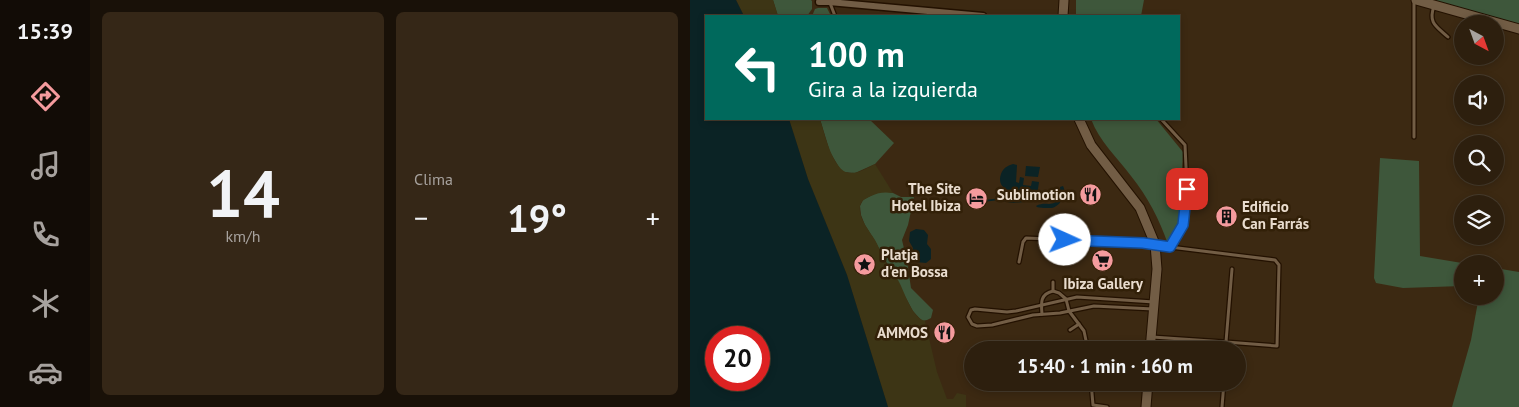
<!DOCTYPE html>
<html lang="es">
<meta charset="utf-8">
<style>
:root{--surface:#2d1f0e;--page:#352717;--text:#f1f3f6;--muted:#a7a29e;--line:#483d2e;--accent:#f59b9e}
body{margin:0;font-family:"PT Sans",sans-serif;background:var(--page);color:var(--text);height:100vh;display:flex;flex-direction:column;font-size:19px;white-space:nowrap}
*{box-sizing:border-box;margin:0}
p{font-size:16px;color:var(--muted)}
.icon{flex:none;width:28px;height:28px;fill:none;stroke:currentColor;stroke-width:2;stroke-linecap:round;stroke-linejoin:round}
.map{position:relative;flex:1;overflow:hidden}
.sheet{display:flex;flex-direction:column;gap:12px;padding:12px;background:#191108;width:600px}
.sheet>*{flex:none}
.banner{position:absolute;left:15px;top:15px;width:475px;height:105px;border-radius:0px;box-shadow:0 2px 8px #0003,0 0 0 1px var(--line);background:#00695c;color:#fff;overflow:hidden}
.needle{width:32px;rotate:139deg}
.tools{position:absolute;left:764px;top:15px;display:grid;gap:10px}
.tools a{display:grid;place-items:center;width:50px;height:50px;border-radius:50%;background:var(--surface);box-shadow:0 2px 8px #0003,0 0 0 1px var(--line);font-size:25px}
.speed{position:absolute;left:15px;top:326px;display:flex;gap:10px;font-size:25px;font-weight:700;text-align:center}
.speed>*{display:grid;place-content:center;width:65px;height:65px;border-radius:50%;background:var(--surface);box-shadow:0 2px 8px #0003,0 0 0 1px var(--line);line-height:1}
.speed .limit{border:8px solid #d22;background:#fff;color:#111}
.pin{position:absolute;display:grid;place-items:center;width:42px;height:42px;color:#fff;margin:-21px;border-radius:10px;box-shadow:0 2px 8px #0006}
.me{position:absolute;width:55px;margin:-28px;rotate:92deg;stroke-linejoin:round;filter:drop-shadow(0 0 4px #0008)}
.turn{display:flex;align-items:center;gap:18px;height:105px;padding:0 20px;font-size:22px}
.turn .icon{width:65px;height:65px;stroke-width:2.5}
.turn b{display:block;font-size:35px;line-height:42px}
.big{font-size:38px;font-weight:700;line-height:1.1}
.sheet .widget{flex:1;display:flex;flex-direction:column;justify-content:center;gap:8px;min-width:0;padding:0 18px;border-radius:8px;background:var(--page)}
.sheet .dial{align-items:center;gap:0}
.dial b{font-size:65px;line-height:1}
.heat{display:flex;justify-content:space-between;align-items:center;font-size:28px;direction:ltr}
.sheet .tiles{flex:1;display:grid;gap:12px;grid-template-columns:repeat(2,1fr)}
.trip{position:absolute;left:274px;top:341px;width:282px;height:50px;border-radius:25px;background:var(--surface);box-shadow:0 2px 8px #0003,0 0 0 1px var(--line);font-weight:700;line-height:50px;text-align:center}
main{display:flex;flex:1;min-height:0}
.tab-bar{display:flex;flex-direction:column;width:90px;justify-content:space-around;align-items:center;background:#120c06;color:var(--muted)}
.tab-bar .icon{width:35px;height:35px}
.tab-bar .active{color:var(--accent)}
.tab-bar b{font-size:22px;color:var(--text)}
.map>svg:first-child{display:block}
.green{fill:#3e573b}
.sand{fill:#3d3515}
.water{fill:#0b2325;fill-rule:evenodd}
.lines{fill:none;stroke-linecap:round;stroke-linejoin:round}
.lane-casing{stroke:#231100;stroke-width:5.5}
.street-casing{stroke:#231100;stroke-width:9}
.secondary-casing{stroke:#231100;stroke-width:11}
.lane{stroke:#725d45;stroke-width:3}
.street{stroke:#725d45;stroke-width:6}
.secondary{stroke:#725d45;stroke-width:9}
.route-casing{stroke:#114b97;stroke-width:12}
.route{stroke:#1a73e8;stroke-width:9}
.labels{text-anchor:middle;stroke-width:5;stroke-linejoin:round;paint-order:stroke}
.poi-label{font-size:15px;font-weight:bold;fill:#e9dcce;stroke:#322008;text-anchor:end}
</style>
<main>
<nav class="tab-bar">
<b>15:39</b>
<svg class="icon active" aria-label="directions" viewBox="0 0 24 24"><path d="M12 3l9 9-9 9-9-9zM9 14v-3h6M13 9l2 2-2 2"/></svg>
<svg class="icon" aria-label="music" viewBox="0 0 24 24"><path d="M9 18V5l10-2v13"/><circle cx="6" cy="18" r="3"/><circle cx="16" cy="16" r="3"/></svg>
<svg class="icon" aria-label="phone" viewBox="0 0 24 24"><path d="M5 4h4l2 5-3 2q2 4 5 5l2-3 5 2v4C11 20 4 13 5 4z"/></svg>
<svg class="icon" aria-label="climate" viewBox="0 0 24 24"><path d="M12 3v18M4 7l16 10M4 17L20 7"/></svg>
<svg class="icon" aria-label="car" viewBox="0 0 24 24"><path d="M5 17H2v-5l4-1 3-4h7l3 4 3 1v5h-3M9 17h6M6 11h13"/><circle cx="7" cy="17" r="2"/><circle cx="17" cy="17" r="2"/></svg>
</nav>
<section class="sheet">
<div class="tiles">
<div class="widget dial"><b>14</b><p>km/h</p></div>
<div class="widget"><p>Clima</p>
<div class="heat"><a>−</a><b class="big">19°</b><a>+</a></div>
</div>
</div>
</section>
<div class="map">
<svg width="829" height="407" viewBox="0 0 829 407">
<rect width="100%" height="100%" fill="#3c2912"/>
<!-- green -->
<g class="green">
<polygon points="83,0 121,0 122,1 122,9 117,16 88,16"/>
<polygon points="386,0 454,0 451,16 386,16"/>
<polygon points="743,0 829,0 829,26 749,2"/>
<polygon points="128,8 137,8 141,16 122,16 125,9"/>
<polygon points="130,119 179,119 204,143 185,164 165,173 154,172 150,169 140,152"/>
<path d="M401,119H466L493,152L489,223L478,244C469,219 458,197 441,176C427,157 409,141 401,119Z"/>
<polygon points="690,158 729,161 730,256 778,264 772,264 772,286 713,288 686,283 684,278"/>
<polygon points="194,191 203,193 211,197 224,197 218,225 212,240 217,261 221,288 243,310 241,318 237,320 232,321 223,311 185,241 175,225 171,215 170,206 173,200 186,193"/>
<polygon points="805,268 829,272 829,407 762,407 781,340 789,296 805,296"/>
</g>
<!-- sand -->
<g class="sand">
<polygon points="46,0 83,0 88,16 54,16"/>
<path d="M99,119H130C134,132 143,171 159,173C168,174 177,168 185,164L203,193C195,192 189,192 181,196C177,198 171,200 170,206C168,218 179,230 185,240C189,247 191,254 195,261C199,268 205,273 208,280C215,292 221,317 235,321L247,372L257,399H263L267,393L276,395V407H198L157,275L118,179Z"/>
</g>
<!-- water -->
<g class="water">
<path d="M0,0H46L54,16H16V119H99L118,179L157,275L198,407H0ZM26,338H69V380H26Z"/>
<path d="M323,164L327,165L326,182L329,183L330,177L334,178L333,185L341,186L342,181L349,182L347,196C335,194 304,194 311,174C313,168 317,166 323,164Z"/>
<polygon points="336,166 350,167 348,177 335,176"/>
<path d="M373,186C377,193 371,206 362,208C360,208 348,208 347,207L346,206C357,200 363,210 371,195L370,187Z"/>
<polygon points="313,198 321,200 332,200 334,202 322,203 309,200 293,202 294,200"/>
<polygon points="226,229 234,230 238,235 237,244 241,249 241,259 236,263 226,262 222,258 223,248 219,241 220,232"/>
</g>
<g class="lines">
<defs>
<g id="lane">
<polyline points="140,3 145,16"/>
<path d="M744,6C738,23 746,26 758,37"/>
<polyline points="471,119 495,145 497,189 493,225 480,247"/>
<polyline points="724,137 724,1"/>
<polyline points="329,262 333,242 336,238 453,243 480,247 585,260 589,265 587,346 536,342 542,269"/>
<polyline points="363,291 363,282"/>
<polyline points="463,309 404,306 370,313 343,315 302,325 287,326 282,324 278,317 281,310 285,309 317,312 326,311 387,297 464,302"/>
<path d="M352,314C351,303 350,294 363,291L369,293L376,299L379,311L394,331L398,350"/>
<polyline points="380,330 389,324"/>
<polyline points="462,337 536,342 536,350"/>
<polyline points="401,382 403,405 417,407"/>
<polyline points="532,407 534,382"/>
</g>
<polyline id="street" points="129,2 139,2 293,16"/>
<g id="secondary">
<polyline points="726,0 829,29"/>
<polyline points="373,16 374,0"/>
<polyline points="389,119 401,145 450,208 465,244 467,269 460,350"/>
<polyline points="456,407 458,382"/>
</g>
</defs>
<!-- lane casing -->
<use href="#lane" class="lane-casing"/>
<!-- street casing -->
<use href="#street" class="street-casing"/>
<!-- secondary casing -->
<use href="#secondary" class="secondary-casing"/>
<!-- lane -->
<use href="#lane" class="lane"/>
<!-- street -->
<use href="#street" class="street"/>
<!-- secondary -->
<use href="#secondary" class="secondary"/>
</g>
<g class="lines">
<defs>
<polyline id="route" points="375,240 453,243 480,247 493,225 497,189"/>
</defs>
<!-- route casing -->
<use href="#route" class="route-casing"/>
<!-- route -->
<use href="#route" class="route"/>
</g>
<!-- icons -->
<defs>
<symbol id="restaurant-disc" viewBox="-11 -11 22 22"><circle r="9.5" fill="#f59b9e" stroke="#322008"/><path d="M-5-6h1v4h1v-4h1v4h1v-4h1v5L-1.5 .5V6h-2V.5L-5-1ZM5-6V6H3V1.5H1.5Q1.5-4 5-6Z" fill="#111"/></symbol>
<symbol id="hotel-disc" viewBox="-11 -11 22 22"><circle r="9.5" fill="#f59b9e" stroke="#322008"/><path d="M-6-4.5h1.5V1H6V5H4.5V3h-9V5H-6ZM-4 0a1.8 1.8 0 1 1 3.6 0ZM.5 0V-2.5h3Q6-2.5 6 0Z" fill="#111"/></symbol>
<symbol id="building-disc" viewBox="-11 -11 22 22"><circle r="9.5" fill="#f59b9e" stroke="#322008"/><path d="M-4-6H4V6H1V3H-1V6H-4ZM-2.5-4.3h1.7v1.8h-1.7ZM.8-4.3h1.7v1.8H.8ZM-2.5-1h1.7V.8h-1.7ZM.8-1h1.7V.8H.8Z" fill="#111"/></symbol>
<symbol id="supermarket-disc" viewBox="-11 -11 22 22"><circle r="9.5" fill="#f59b9e" stroke="#322008"/><path d="M-6-5.5h2.5l.6 2H6L4.5 2H-2.5L-4.4-4H-6ZM-1.5 3.2a1.3 1.3 0 1 0 .1 0ZM3 3.2a1.3 1.3 0 1 0 .1 0Z" fill="#111"/></symbol>
<symbol id="sight-disc" viewBox="-11 -11 22 22"><circle r="9.5" fill="#f59b9e" stroke="#322008"/><path d="M0-6L1.8-2.2L6-1.7L2.9 1.2L3.7 5.4L0 3.3L-3.7 5.4L-2.9 1.2L-6-1.7L-1.8-2.2Z" fill="#111"/></symbol>
</defs>
<g fill-rule="evenodd">
<use href="#restaurant-disc" x="388" y="182" width="25" height="25"/>
<use href="#hotel-disc" x="274" y="186" width="25" height="25"/>
<use href="#building-disc" x="524" y="204" width="25" height="25"/>
<use href="#supermarket-disc" x="400" y="248" width="25" height="25"/>
<use href="#sight-disc" x="162" y="252" width="25" height="25"/>
<use href="#restaurant-disc" x="242" y="320" width="25" height="25"/>
</g>
<g class="labels">
<!-- poi labels -->
<g class="poi-label">
<text x="271" y="194">The Site<tspan x="271" dy="17">Hotel Ibiza</tspan></text>
<text x="385" y="200">Sublimotion</text>
<text x="552" y="212" text-anchor="start">Edificio<tspan x="552" dy="17">Can Farrás</tspan></text>
<text x="191" y="260" text-anchor="start">Platja<tspan x="191" dy="17">d'en Bossa</tspan></text>
<text x="413" y="289" text-anchor="middle">Ibiza Gallery</text>
<text x="238" y="338">AMMOS</text>
</g>
</g>
</svg>
<div class="tools">
<a><svg class="needle" viewBox="-14 -14 28 28"><path d="M0-13l5 13h-10z" fill="#e53935"/><path d="M0 13l5-13h-10z" fill="#a7a29e"/></svg></a>
<a><svg class="icon" aria-label="sound" viewBox="0 0 24 24"><path d="M4 9h4l5-4v14l-5-4H4zM17 9q2 3 0 6"/></svg></a>
<a><svg class="icon" aria-label="search" viewBox="0 0 24 24"><circle cx="10" cy="10" r="6"/><path d="M15 15l6 6"/></svg></a>
<a><svg class="icon" aria-label="layers" viewBox="0 0 24 24"><path d="M12 4l9 5-9 5-9-5zM3 14l9 5 9-5"/></svg></a>
<a>+</a>
</div>
<div class="speed"><div class="limit">20</div></div>
<div class="pin" style="left:497px;top:189px;background:#d93025"><svg class="icon" aria-label="arrive" viewBox="0 0 24 24"><path d="M6 21V4h12l-3 4 3 4H6"/></svg></div>
<svg class="me" style="left:375px;top:240px" viewBox="-20 -20 40 40"><circle r="19" fill="#fff"/><path d="M0-13L10 11 0 6-10 11z" fill="#1a73e8"/></svg>
<div class="trip">15:40 · 1 min · 160 m</div>
<div class="banner">
<div class="turn"><svg class="icon" aria-label="left" viewBox="0 0 24 24"><path d="M17 20v-9H6M10 6l-5 5 5 5"/></svg><div><b>100 m</b>Gira a la izquierda</div></div>
</div>
</div>
</main>
